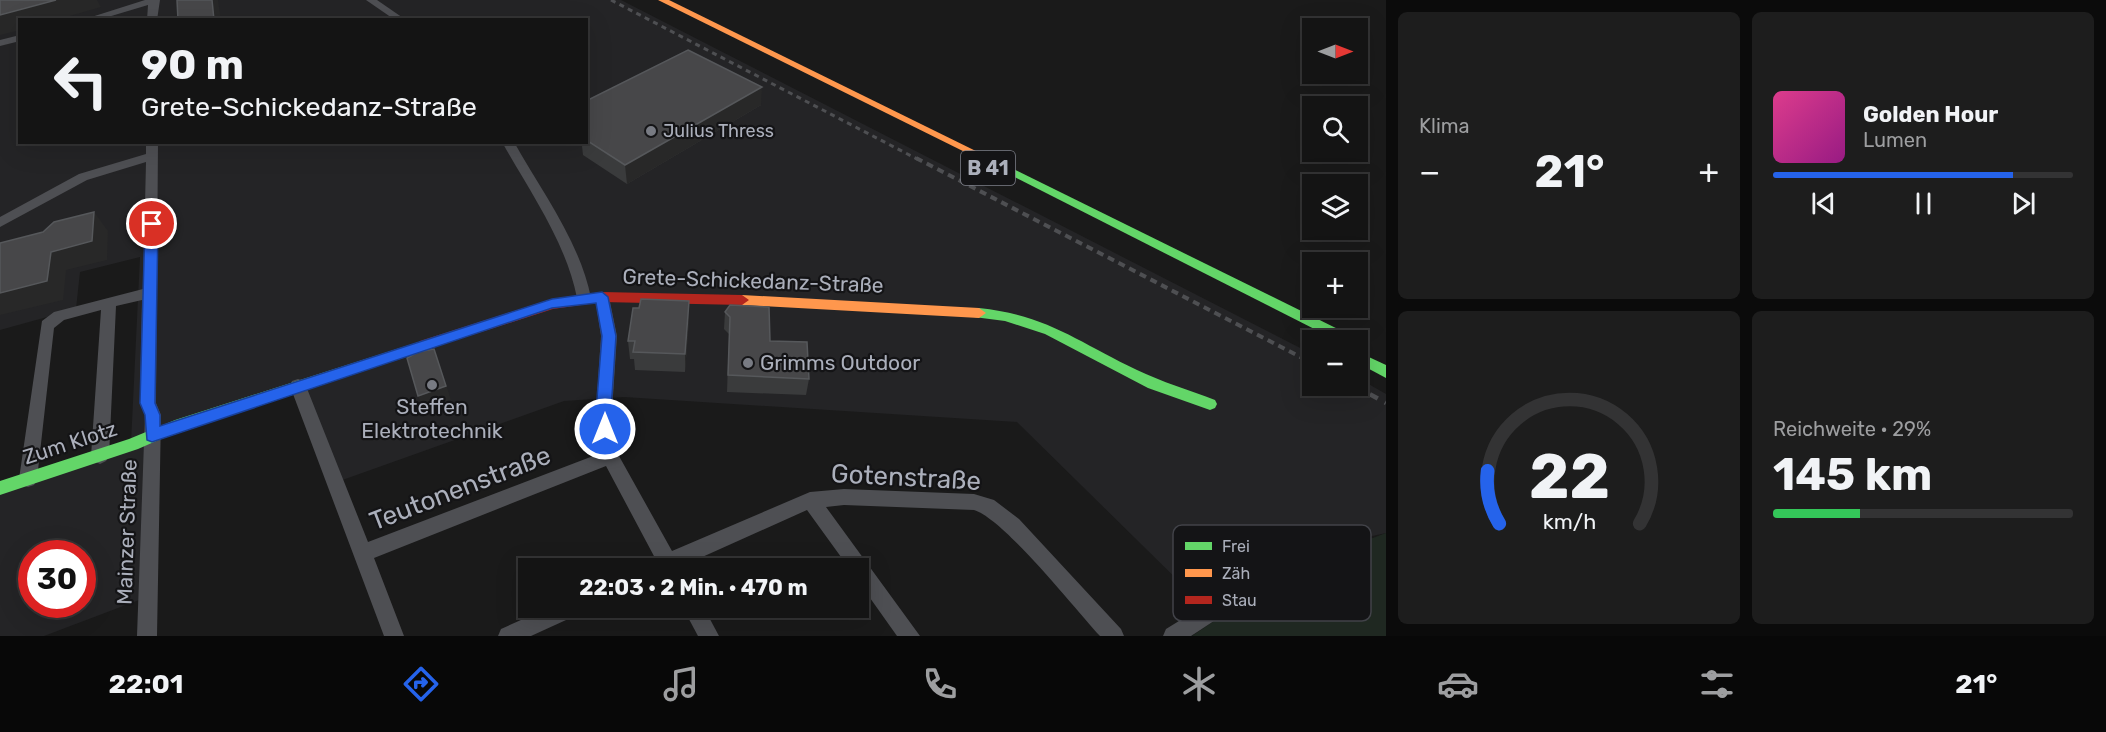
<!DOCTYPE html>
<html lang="de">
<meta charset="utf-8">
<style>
:root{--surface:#141414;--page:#1d1d1d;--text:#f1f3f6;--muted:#9d9ea0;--line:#333334;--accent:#2563eb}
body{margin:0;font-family:Rubik,sans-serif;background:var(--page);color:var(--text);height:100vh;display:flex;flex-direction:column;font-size:22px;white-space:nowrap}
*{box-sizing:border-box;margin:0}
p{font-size:20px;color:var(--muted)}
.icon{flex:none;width:33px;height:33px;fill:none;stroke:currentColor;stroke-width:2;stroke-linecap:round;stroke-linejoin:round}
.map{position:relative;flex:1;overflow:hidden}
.drawer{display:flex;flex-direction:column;gap:12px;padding:12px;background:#0b0b0b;width:720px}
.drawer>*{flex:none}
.banner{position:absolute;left:18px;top:18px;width:570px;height:126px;border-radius:0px;box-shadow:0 6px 24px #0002,0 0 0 2px var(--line);background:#141414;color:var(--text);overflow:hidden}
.needle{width:39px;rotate:90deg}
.tools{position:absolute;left:1302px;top:18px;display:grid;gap:12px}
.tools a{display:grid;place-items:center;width:66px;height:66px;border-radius:0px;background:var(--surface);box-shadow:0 6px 24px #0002,0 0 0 2px var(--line);font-size:30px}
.speed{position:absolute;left:18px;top:540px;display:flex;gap:12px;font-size:30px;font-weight:700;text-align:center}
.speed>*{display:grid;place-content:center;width:78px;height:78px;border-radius:50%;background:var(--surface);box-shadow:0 6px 24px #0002,0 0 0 2px var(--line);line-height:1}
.speed .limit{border:9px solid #d22;background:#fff;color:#111}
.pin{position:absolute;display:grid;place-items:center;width:51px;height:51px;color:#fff;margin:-26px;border:3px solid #fff;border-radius:50%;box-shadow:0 2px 6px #0007}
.me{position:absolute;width:66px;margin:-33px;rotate:0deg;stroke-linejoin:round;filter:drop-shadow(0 0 4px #0008)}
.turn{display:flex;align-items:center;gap:21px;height:126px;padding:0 24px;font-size:27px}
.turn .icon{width:78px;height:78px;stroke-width:2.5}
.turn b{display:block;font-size:42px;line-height:51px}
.big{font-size:45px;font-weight:700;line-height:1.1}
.drawer .card{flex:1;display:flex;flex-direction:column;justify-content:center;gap:9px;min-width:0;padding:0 21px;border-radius:9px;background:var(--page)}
.drawer .dial{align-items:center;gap:0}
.dial svg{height:156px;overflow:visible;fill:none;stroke:var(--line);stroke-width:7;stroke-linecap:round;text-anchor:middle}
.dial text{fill:var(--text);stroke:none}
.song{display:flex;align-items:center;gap:18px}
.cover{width:72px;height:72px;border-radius:9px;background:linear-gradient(135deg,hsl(330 70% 55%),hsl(310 70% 35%))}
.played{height:6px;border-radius:3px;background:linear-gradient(90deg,var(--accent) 80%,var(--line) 80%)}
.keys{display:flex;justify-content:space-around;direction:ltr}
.heat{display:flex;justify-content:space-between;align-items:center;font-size:33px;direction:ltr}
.charge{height:9px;border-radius:4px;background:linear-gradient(90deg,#34c759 29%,var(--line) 0)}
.drawer .tiles{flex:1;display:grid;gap:12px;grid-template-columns:repeat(2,1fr)}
.trip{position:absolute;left:518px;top:558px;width:351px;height:60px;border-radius:0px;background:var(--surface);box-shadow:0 6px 24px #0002,0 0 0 2px var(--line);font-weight:700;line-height:60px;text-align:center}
.menu{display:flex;height:96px;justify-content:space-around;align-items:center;background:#080808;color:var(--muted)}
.menu .icon{width:42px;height:42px}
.menu .current{color:var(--accent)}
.menu b{font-size:27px;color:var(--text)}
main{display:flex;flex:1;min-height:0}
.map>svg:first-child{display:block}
.built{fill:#242426;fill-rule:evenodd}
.green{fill:#1f2821}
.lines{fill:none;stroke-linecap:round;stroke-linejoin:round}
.street{fill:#4e4f53;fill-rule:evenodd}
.fast{fill:#63d668;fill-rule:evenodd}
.slow{fill:#ff974d;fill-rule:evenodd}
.jam{fill:#b3261e;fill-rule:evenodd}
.rail-far2{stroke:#4e4f52;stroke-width:3;stroke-dasharray:5 4.5;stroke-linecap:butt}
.rail-far1{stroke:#4e4f52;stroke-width:4;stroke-dasharray:7 5;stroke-linecap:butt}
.rail{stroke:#4e4f52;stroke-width:4.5;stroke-dasharray:9 8;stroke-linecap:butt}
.wall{fill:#3a3b3c}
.shaded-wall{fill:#282828}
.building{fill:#474749;stroke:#56585b;stroke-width:1.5}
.route{fill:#2563eb;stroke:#184099;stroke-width:1.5}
.poi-dot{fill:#787b83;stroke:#141416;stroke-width:2}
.labels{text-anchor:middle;stroke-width:4.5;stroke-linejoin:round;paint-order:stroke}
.far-poi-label{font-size:18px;fill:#abafbb;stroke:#141416;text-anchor:start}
.shield{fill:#141416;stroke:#7e808a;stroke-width:1.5}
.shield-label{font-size:20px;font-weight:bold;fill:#abafbb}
.street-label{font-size:21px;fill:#abafbb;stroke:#141416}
.poi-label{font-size:21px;fill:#abafbb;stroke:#141416;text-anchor:start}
.near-street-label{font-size:26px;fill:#abafbb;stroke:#141416}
.key{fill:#141416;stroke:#414248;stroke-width:1.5}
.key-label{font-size:16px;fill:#abafbb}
</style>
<main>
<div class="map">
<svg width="1386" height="636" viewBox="0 0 1386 636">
<rect width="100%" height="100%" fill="#1a1a1a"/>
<!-- built -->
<path class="built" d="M0,0H621L1312,354V386H1358V378L1386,394V533L1207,572L1198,600L1017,422L624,397L564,401L334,483L298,386L152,435L147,597L44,636H0V486L131,443L140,257L80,272L76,309L0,330ZM20,20H586V142H20ZM32,554H82V604H32Z"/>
<!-- green -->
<polygon class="green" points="1386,533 1386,636 1192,636 1217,619 1198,600 1207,572 1214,562 1373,538"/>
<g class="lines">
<!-- street -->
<g class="street">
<polygon points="145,0 160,0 157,20 147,20 148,5 98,20 82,20"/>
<polygon points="366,0 377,0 406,20 395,20"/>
<polygon points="20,35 20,41 0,46 0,40"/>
<polygon points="146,142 158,142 156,403 161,415 157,636 137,636 145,415 140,403 142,300 116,306 109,456 106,461 100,464 94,461 91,456 101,310 64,320 54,328 37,479 34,485 28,487 22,485 19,479 42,321 54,312 143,289 146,162 87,180 0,227 0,217 79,174 146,154"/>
<path d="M502,142H514C542,192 580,242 591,298L589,302L584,303L577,298C566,242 530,192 502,142Z"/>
<path d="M602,292L609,297L617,336L612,411L619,456L672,551L810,492L844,489L974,494L994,500L1019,519L1121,629L1124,636H1100C1075,609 1004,519 974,510L844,505L826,507L920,636H897L858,581V568H849L807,510L680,567L681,568H645L648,561L655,558L606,466L374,558L404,636H384L290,386L292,381L298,379L304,381L306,386L368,542L601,453L596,411L601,336L595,297Z"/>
<polygon points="1213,600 1220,603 1223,610 1220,617 1191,636 1163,636 1166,629"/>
<polygon points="548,608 580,608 577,615 531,636 498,636 501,629"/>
<polygon points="683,608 704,608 719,636 698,636"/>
</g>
<!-- fast -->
<g class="fast">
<polygon points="983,154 1352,336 1354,340 1336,340 979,159 979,155"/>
<path d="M979,308C1047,315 1078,342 1137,370C1162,382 1189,390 1215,400L1217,404L1215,408L1210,410L1148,388L1045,334L1005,321L974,317L972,313L974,309Z"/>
<polygon points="425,340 430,341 432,345 430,349 179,431 138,449 0,495 0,481 129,439 175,420"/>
<polygon points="1358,352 1386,365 1386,378 1358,363"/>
</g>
<!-- slow -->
<g class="slow">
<polygon points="658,0 669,0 988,157 983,160 979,159"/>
<polygon points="742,295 979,308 986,313 979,318 742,305 735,300"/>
</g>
<!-- jam -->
<polygon class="jam" points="602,292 742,295 749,300 742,305 602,302 553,309 425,350 420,349 418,345 420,341 552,299"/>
<!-- rail-far2 -->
<polyline class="rail-far2" points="611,0 919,160"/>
<!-- rail-far1 -->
<polyline class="rail-far1" points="916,158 1312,363"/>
<!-- rail -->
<polyline class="rail" points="1355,386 1386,403"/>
</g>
<!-- wall -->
<g class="wall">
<polygon points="586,101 761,105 627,184 583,155 582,146 576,142 586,142"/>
<polygon points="689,301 689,319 685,372 635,370 634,359 630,359 628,341 639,308"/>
<polygon points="725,312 809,379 806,395 727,392 729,334 724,329"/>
</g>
<!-- shaded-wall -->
<g class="shaded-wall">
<polygon points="56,0 97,0 101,7 56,20 20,20 20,30 0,35 0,15"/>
<polygon points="212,0 218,0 221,20 214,20"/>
<polygon points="762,87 761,105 627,184 625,165"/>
<polygon points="94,212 108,231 107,260 66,270 63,300 0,315 0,293 51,252"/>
<polygon points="689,301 689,319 685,372 685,354"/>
<polygon points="434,349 439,362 451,400 424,409 418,396"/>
</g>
<!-- building -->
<g class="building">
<polygon points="0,0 56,0 0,15"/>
<polygon points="177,0 212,0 214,20 178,20"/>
<polygon points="688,50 762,87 625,165 586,140 587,133 586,133 586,101"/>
<polygon points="94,212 92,241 51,252 47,281 0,293 0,243 43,232 54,222"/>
<polygon points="641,299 689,301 685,354 633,352 635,341 628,341 633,308 639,308"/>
<polygon points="730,305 769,307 770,341 807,342 809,379 728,375 730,317 725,312"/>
<polygon points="434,349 446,386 418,396 407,358 418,352"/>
</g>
<!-- route -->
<polygon class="route" points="152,220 158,224 155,403 160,415 160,426 552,299 602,292 608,297 616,336 611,411 613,429 605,436 598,429 596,411 602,336 596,303 552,308 152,442 147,440 145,415 140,403 145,224"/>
<!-- markers -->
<g class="poi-dot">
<circle cx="651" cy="131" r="6"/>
<circle cx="748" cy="363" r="6"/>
<circle cx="432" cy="385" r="6"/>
</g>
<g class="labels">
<!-- far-poi labels -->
<g class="far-poi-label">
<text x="663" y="137">Julius Thress</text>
</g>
<!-- shield labels -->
<rect class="shield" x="961" y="151" width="54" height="34" rx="4.5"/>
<g class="shield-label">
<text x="988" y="175">B 41</text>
</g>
<!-- street labels -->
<g class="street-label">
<text transform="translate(753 281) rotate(2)" y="7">Grete-Schickedanz-Straße</text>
<text transform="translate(70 443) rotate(-18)" y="7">Zum Klotz</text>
<text transform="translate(127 532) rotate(-88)" y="7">Mainzer Straße</text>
</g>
<!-- poi labels -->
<g class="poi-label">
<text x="760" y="370">Grimms Outdoor</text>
<text x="432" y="414" text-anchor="middle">Steffen<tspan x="432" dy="24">Elektrotechnik</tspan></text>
</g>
<!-- near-street labels -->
<g class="near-street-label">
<text transform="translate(906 477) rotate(3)" y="9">Gotenstraße</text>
<text transform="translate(460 488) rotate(-21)" y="9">Teutonenstraße</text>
</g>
</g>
<!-- legend -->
<rect x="1173" y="525" width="198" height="96" rx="9" class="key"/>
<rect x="1185" y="542" width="27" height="8" fill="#63d668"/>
<rect x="1185" y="569" width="27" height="8" fill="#ff974d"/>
<rect x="1185" y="596" width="27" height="8" fill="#b3261e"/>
<g class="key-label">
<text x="1222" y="552">Frei</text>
<text x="1222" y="579">Zäh</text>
<text x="1222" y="606">Stau</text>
</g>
</svg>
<div class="tools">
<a><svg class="needle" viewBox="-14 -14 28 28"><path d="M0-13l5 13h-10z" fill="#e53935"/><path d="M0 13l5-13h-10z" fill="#9d9ea0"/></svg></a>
<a><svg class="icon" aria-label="search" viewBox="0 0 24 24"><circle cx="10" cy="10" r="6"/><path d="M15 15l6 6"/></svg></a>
<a><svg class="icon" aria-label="layers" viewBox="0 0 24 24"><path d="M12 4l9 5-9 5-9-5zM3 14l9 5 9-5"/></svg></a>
<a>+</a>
<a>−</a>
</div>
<div class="speed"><div class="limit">30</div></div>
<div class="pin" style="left:152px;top:224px;background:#d93025"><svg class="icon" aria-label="arrive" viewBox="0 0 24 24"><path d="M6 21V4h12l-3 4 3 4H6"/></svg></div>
<svg class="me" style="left:605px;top:429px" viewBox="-20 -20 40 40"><circle r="17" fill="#2563eb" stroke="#fff" stroke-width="3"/><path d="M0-11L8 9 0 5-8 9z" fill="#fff"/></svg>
<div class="trip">22:03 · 2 Min. · 470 m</div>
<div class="banner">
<div class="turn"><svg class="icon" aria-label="left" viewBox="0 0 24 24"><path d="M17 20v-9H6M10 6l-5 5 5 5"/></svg><div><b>90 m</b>Grete-Schickedanz-Straße</div></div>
</div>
</div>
<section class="drawer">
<div class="tiles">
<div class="card"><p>Klima</p>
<div class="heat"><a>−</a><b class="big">21°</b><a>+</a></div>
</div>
<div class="card">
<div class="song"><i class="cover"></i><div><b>Golden Hour</b><p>Lumen</p></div></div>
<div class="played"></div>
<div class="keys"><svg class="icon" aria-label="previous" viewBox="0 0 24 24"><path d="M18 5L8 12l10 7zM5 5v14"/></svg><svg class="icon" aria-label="pause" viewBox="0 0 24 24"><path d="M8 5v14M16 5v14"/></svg><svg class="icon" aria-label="next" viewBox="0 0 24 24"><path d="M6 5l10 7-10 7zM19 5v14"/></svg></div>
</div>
<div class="card dial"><svg viewBox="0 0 100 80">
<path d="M14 69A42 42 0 1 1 86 69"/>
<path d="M14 69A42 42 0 0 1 8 42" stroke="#2563eb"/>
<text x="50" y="56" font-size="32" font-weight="700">22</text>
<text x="50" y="72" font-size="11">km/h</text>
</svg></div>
<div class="card"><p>Reichweite · 29%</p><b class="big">145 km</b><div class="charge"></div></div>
</div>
</section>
</main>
<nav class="menu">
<b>22:01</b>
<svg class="icon current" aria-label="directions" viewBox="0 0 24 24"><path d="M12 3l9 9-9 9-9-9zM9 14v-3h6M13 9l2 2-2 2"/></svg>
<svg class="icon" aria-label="music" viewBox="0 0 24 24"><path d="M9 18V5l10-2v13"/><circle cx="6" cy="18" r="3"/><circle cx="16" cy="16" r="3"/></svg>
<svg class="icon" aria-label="phone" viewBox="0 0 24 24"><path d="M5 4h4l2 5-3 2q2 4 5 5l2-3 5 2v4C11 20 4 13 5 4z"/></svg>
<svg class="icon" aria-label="climate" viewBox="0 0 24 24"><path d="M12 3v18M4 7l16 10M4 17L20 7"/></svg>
<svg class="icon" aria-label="car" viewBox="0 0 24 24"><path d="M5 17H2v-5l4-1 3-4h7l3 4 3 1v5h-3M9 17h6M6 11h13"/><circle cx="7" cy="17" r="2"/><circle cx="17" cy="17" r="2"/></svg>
<svg class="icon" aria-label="filters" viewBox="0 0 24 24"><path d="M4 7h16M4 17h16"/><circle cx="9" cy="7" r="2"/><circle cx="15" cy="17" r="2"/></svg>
<b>21°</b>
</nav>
